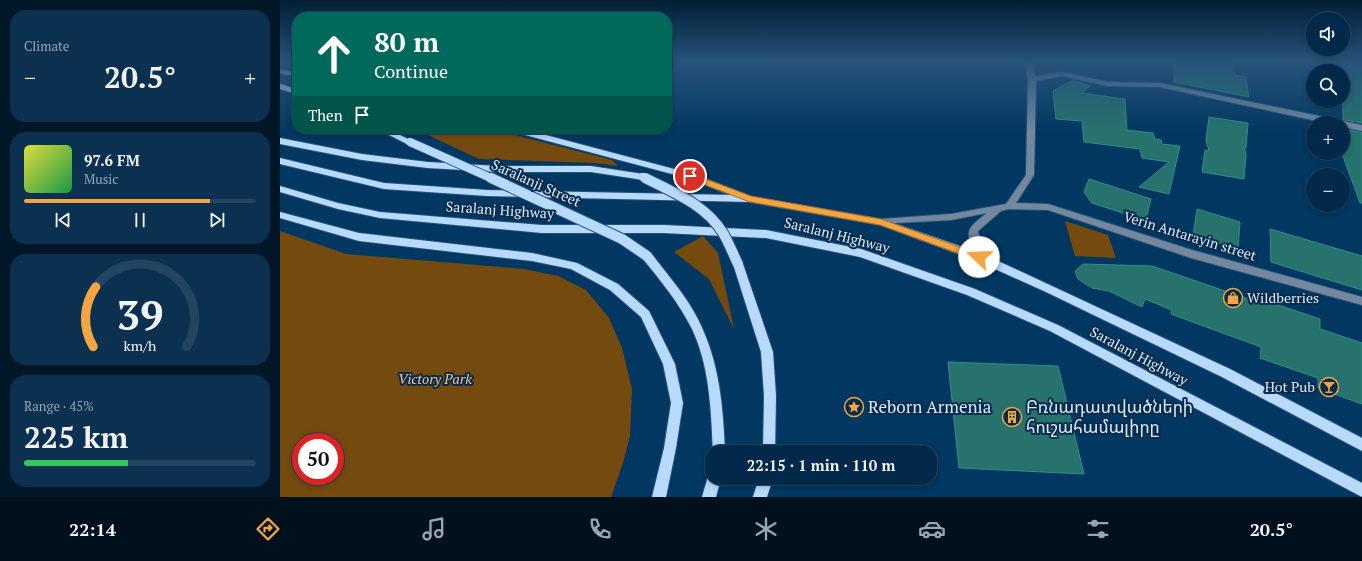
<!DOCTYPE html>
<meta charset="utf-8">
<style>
:root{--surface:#022949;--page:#0c3150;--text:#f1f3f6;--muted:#96a6b4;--line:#234561;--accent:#f2a541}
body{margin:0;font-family:"PT Serif","Noto Sans Armenian",serif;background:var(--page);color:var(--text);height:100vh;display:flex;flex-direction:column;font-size:15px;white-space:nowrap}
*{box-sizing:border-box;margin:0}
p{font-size:13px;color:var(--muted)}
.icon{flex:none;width:22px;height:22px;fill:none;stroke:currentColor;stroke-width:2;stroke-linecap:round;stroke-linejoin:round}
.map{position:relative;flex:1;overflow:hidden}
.drawer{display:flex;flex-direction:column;gap:10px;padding:10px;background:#011728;width:280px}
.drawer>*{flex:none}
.hud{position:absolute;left:12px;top:12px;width:380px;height:122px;border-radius:16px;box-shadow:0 2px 6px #0003,0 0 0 1px var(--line);background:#00695c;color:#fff;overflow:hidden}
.fabs{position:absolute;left:1026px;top:12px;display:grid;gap:8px}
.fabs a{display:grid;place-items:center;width:44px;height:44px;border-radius:50%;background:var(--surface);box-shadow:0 2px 6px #0003,0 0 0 1px var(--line);font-size:20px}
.speed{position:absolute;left:12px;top:433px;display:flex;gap:8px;font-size:20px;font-weight:700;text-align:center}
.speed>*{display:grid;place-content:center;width:52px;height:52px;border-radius:50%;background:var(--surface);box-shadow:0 2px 6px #0003,0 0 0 1px var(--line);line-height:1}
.speed .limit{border:6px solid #d22;background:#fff;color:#111}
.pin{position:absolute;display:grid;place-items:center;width:34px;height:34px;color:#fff;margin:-17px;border:2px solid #fff;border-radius:50%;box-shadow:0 1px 4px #0007}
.me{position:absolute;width:44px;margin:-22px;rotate:291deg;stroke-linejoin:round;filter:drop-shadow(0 0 3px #0008)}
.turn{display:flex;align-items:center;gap:14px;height:84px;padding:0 16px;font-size:18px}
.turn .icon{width:52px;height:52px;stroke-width:2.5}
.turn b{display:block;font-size:28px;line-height:34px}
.then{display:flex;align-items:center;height:38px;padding:0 16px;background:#0003;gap:8px;font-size:15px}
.big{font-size:30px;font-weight:800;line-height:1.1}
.drawer .widget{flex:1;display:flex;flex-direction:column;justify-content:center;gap:6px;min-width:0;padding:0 14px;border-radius:16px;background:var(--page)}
.drawer .dial{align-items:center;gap:0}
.dial svg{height:104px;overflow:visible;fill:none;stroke:var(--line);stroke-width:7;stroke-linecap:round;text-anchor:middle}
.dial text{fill:var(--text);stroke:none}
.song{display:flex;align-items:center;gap:12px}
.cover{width:48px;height:48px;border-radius:6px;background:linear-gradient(135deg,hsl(60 70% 55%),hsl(140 70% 35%))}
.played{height:4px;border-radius:2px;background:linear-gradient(90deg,var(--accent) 80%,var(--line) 80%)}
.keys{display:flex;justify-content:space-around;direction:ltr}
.heat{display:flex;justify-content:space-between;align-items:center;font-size:22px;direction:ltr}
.charge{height:6px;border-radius:3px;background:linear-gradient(90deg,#34c759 45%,var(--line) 0)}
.trip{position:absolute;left:425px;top:445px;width:232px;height:40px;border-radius:16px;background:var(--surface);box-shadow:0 2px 6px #0003,0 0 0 1px var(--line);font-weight:800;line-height:40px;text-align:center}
.tab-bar{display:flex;height:64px;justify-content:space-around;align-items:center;background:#01101d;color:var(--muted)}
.tab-bar .icon{width:28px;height:28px}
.tab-bar .active{color:var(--accent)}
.tab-bar b{font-size:18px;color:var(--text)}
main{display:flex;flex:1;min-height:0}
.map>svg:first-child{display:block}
.green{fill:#744a0f;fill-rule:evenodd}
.building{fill:#27726d;stroke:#2c918b}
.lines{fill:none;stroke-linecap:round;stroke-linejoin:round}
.minor-casing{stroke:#255479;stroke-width:2}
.major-casing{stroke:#255479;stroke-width:2}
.minor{fill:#73889e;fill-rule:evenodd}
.major{fill:#b8dafe;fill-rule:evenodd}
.major-bridge-far1-casing{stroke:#255479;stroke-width:10;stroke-linecap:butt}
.major-bridge-casing{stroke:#255479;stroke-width:12;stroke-linecap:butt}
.major-bridge-far1{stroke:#b8dafe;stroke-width:8}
.major-bridge{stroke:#b8dafe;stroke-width:10}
.route{fill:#f2a541;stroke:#9d6b2a}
.labels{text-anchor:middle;stroke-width:4;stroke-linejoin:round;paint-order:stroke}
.street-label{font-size:14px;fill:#daeafa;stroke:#072c4d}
.poi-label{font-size:14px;fill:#daeafa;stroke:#072c4d;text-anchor:start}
.park-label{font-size:14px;font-style:italic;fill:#f5c38b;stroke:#072c4d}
.near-poi-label{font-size:17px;fill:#daeafa;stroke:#072c4d;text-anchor:start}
</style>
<main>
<section class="drawer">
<div class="widget"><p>Climate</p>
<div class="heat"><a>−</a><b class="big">20.5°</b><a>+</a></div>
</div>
<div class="widget">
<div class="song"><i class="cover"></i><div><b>97.6 FM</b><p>Music</p></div></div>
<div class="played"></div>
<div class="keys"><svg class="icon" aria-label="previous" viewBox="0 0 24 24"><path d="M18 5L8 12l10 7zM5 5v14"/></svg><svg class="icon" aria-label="pause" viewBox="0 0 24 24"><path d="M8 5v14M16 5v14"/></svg><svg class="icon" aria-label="next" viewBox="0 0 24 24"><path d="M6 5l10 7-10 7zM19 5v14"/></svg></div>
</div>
<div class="widget dial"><svg viewBox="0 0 100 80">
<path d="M14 69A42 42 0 1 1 86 69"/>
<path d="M14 69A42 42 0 0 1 16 23" stroke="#f2a541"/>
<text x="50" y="56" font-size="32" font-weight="700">39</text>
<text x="50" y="72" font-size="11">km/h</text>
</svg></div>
<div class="widget"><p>Range · 45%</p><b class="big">225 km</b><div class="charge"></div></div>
</section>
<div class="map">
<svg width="1082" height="497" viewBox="0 0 1082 497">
<rect width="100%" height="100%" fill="#023761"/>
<!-- green -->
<g class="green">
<polygon points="135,129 212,129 332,160 338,166 314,163 199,159"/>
<polygon points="785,221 828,235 836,258 795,256"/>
<path d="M0,231L66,254L244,269L278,276L306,290L329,318L342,348L352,389L350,436L343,463L331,497H0ZM21,442H55V476H21Z"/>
<polygon points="423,236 438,253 454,329 429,279 394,252"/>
</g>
<!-- building -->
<g class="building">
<polygon points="894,62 952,62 955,75 966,77 969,97 894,82"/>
<polygon points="1063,62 1082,62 1082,123 1063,120"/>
<polygon points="793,80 810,86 802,93 845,99 847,130 873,133 875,139 881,140 882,144 900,146 889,194 859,187 889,162 862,158 860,149 804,142 802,121 776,119 773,91"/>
<polygon points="929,117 968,123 966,148 964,147 966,154 964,179 922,172 925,150 929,151 926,140"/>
<polygon points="1063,129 1082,132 1082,203 1080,203 1063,156"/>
<polygon points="809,179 871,199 865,223 847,217 846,214 812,203 804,192"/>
<polygon points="917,209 960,222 958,249 913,235"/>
<polygon points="990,229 1082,256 1082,290 991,262"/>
<polygon points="803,264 872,266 983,304 983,300 1040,319 1040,329 1082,343 1082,404 1038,388 1038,378 980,358 981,347 891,314 892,310 865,299 862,307 829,291 812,288 798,279 795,271"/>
<polygon points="668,362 778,366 804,474 679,468"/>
</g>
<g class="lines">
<defs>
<path id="minor" d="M745,62H753L755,76L782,72L828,82L880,83L1082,125V131L1063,127V123H1046L880,87L828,86L782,76L756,81L754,175L736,203L768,204L912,250L1082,297V305L911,258L768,210L729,209L721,211L698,231L704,257L703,260H695L694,257C686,230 685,230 707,213L671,220L598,224L596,222L598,220L601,219L671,214L726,204L746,175L748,79Z"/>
<g id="major">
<polygon points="0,69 17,73 17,77 0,73"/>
<polygon points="0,84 17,89 17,94 0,89"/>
<polygon points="97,129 108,129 134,142 130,145 127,144"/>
<polygon points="229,129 243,129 413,174 465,194 466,196 601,219 703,254 950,369 1082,438 1082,451 942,377 766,292 695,260 600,225 470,202 207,196 104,189 0,164 0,158 104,183 207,190 451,195 407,178 230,131"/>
<polygon points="0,138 82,154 148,162 218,166 311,166 363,174 367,177 363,180 311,172 218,172 148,168 82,160 0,144"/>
<polygon points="0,186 58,203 100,212 262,225 384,225 486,230 581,249 695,289 778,325 1082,483 1082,497 770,331 687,295 580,257 486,238 384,233 262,233 100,218 58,209 0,192"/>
<polygon points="0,212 79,233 252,253 297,263 338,284 369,311 395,364 403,403 396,448 386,497 372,497 384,448 391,403 383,364 361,317 330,290 291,269 252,261 79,241 0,218"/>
<path d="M367,252L371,253C383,269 397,285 408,302C438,348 443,399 445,452H433C431,411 430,367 412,329C399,303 381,281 363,259L362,256L363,253Z"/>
<polygon points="458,260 462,261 463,264 493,352 496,396 495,452 483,452 484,396 481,352 453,264 454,261"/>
<polygon points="432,472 432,478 441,478 436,497 422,497 429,473"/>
<polygon points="479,478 493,478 487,497 473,497"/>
</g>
</defs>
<!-- minor casing -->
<use href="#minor" class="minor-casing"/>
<!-- major casing -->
<use href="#major" class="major-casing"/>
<!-- minor -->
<use href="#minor" class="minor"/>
<!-- major -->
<use href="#major" class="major"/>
<defs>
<g id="major-bridge-far1">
<polyline points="130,142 213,179"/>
<polyline points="363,177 367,179"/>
</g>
<g id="major-bridge">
<polyline points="211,178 342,239 367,256"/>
<path d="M365,178C393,192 426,205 443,233C449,243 453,254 458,264"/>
</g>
</defs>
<!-- major-bridge-far1 casing -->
<use href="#major-bridge-far1" class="major-bridge-far1-casing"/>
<!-- major-bridge casing -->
<use href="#major-bridge" class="major-bridge-casing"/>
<!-- major-bridge-far1 -->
<use href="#major-bridge-far1" class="major-bridge-far1"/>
<!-- major-bridge -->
<use href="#major-bridge" class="major-bridge"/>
</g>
<!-- sky -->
<linearGradient id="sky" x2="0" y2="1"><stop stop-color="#011e35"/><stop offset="0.47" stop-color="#28537b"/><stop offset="1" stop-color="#28537b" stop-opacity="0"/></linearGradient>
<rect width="1082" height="132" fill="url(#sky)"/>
<!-- route -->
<polygon class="route" points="410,173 471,196 601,219 702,255 703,257 699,261 600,225 470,202 407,178 407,174"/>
<!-- icons -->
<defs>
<symbol id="shop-ring" viewBox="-11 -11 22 22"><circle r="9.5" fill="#072c4d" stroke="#f2a541" stroke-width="1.5"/><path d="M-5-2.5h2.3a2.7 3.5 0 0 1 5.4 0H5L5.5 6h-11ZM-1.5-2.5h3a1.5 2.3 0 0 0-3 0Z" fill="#f2a541"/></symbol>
<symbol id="bar-ring" viewBox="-11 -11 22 22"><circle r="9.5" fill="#072c4d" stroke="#f2a541" stroke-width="1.5"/><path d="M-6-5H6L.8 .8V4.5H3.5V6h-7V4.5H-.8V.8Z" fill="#f2a541"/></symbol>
<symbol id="sight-ring" viewBox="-11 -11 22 22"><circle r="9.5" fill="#072c4d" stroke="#f2a541" stroke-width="1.5"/><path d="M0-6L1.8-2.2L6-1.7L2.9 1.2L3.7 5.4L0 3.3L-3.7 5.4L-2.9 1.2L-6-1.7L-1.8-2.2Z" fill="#f2a541"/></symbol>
<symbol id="building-ring" viewBox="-11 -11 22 22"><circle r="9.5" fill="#072c4d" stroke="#f2a541" stroke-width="1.5"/><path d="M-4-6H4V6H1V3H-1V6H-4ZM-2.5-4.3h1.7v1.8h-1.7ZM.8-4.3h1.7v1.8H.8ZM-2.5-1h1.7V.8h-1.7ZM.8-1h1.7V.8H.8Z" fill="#f2a541"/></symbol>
</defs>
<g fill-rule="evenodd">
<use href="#shop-ring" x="942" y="287" width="22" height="22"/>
<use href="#bar-ring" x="1038" y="376" width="22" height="22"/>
<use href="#sight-ring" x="563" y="396" width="22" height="22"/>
<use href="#building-ring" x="721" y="406" width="22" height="22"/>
</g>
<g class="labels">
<!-- street labels -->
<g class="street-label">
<text transform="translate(256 183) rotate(24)" y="5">Saralanji Street</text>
<text transform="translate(220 210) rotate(4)" y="5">Saralanj Highway</text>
<text transform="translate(557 235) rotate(14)" y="5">Saralanj Highway</text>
<text transform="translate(910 236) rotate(17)" y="5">Verin Antarayin street</text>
<text transform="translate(859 356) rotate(28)" y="5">Saralanj Highway</text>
</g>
<!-- poi labels -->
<g class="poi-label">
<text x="967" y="303">Wildberries</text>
<text x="1035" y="392" text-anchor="end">Hot Pub</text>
</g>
<!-- park labels -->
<g class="park-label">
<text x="155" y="384">Victory Park</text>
</g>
<!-- near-poi labels -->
<g class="near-poi-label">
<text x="588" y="413">Reborn Armenia</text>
<text x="746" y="413">Բռնադատվածների<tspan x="746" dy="20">հուշահամալիրը</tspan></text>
</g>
</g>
</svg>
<div class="fabs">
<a><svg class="icon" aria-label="sound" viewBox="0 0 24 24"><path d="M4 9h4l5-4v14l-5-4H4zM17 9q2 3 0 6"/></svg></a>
<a><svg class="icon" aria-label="search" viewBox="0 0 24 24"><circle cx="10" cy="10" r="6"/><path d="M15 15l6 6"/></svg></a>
<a>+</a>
<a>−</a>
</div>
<div class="speed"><div class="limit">50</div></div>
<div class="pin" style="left:410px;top:176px;background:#d93025"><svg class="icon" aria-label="arrive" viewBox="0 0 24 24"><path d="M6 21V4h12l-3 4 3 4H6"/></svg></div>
<svg class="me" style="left:699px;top:257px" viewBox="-20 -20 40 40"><circle r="19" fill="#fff"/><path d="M0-13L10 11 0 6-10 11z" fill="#f2a541"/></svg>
<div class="trip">22:15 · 1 min · 110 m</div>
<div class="hud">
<div class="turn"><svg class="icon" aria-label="ahead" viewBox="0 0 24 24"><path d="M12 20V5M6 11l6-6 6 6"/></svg><div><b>80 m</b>Continue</div></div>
<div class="then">Then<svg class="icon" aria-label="arrive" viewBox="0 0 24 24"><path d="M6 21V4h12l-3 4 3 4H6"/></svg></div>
</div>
</div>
</main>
<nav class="tab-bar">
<b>22:14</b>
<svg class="icon active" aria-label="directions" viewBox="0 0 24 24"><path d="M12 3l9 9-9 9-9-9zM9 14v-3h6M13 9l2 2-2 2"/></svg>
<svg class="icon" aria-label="music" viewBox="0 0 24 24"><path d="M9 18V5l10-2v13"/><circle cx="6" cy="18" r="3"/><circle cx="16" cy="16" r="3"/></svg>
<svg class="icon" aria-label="phone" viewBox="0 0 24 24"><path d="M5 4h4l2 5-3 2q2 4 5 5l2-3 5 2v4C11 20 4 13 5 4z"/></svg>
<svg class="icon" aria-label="climate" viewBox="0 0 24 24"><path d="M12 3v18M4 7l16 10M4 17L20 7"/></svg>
<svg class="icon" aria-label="car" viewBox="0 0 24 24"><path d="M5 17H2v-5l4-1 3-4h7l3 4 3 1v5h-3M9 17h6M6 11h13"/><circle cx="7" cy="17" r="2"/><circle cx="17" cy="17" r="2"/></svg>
<svg class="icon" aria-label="filters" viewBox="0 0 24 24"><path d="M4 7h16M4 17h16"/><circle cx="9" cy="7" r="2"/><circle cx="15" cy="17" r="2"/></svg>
<b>20.5°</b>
</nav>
